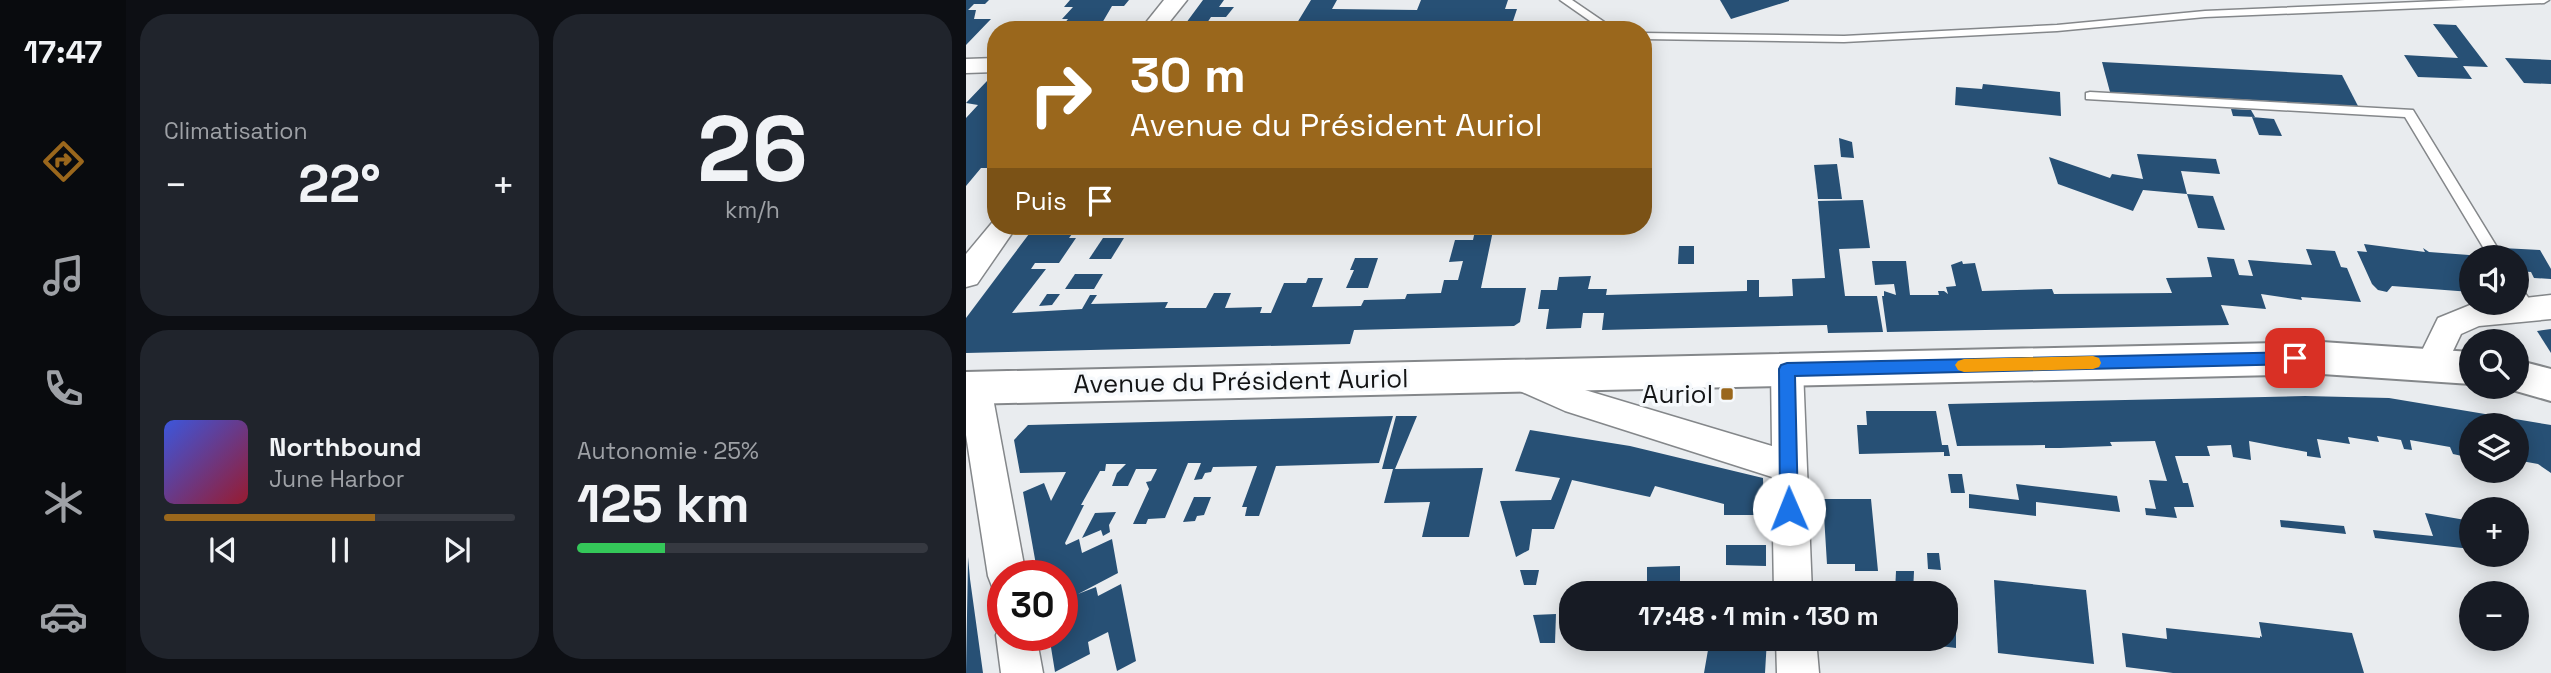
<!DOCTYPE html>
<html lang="fr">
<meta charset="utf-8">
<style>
:root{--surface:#171b24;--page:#20242c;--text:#f1f3f6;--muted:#9ea1a6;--line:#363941;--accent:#9a671c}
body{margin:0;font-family:"Space Grotesk",sans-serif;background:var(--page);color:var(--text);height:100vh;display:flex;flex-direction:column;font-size:26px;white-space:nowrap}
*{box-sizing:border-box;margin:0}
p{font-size:23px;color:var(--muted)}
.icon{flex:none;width:38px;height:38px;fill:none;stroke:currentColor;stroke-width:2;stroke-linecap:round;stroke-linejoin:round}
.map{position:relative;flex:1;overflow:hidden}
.sheet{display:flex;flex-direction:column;gap:14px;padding:14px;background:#0d0f14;width:840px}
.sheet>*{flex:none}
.guide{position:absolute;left:21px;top:21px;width:665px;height:214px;border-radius:28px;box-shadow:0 4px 18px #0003;background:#9a671c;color:#fff;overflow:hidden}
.buttons{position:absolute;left:1493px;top:245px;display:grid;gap:14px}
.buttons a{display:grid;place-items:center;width:70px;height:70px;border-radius:50%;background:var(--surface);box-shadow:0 4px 18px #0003;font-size:35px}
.speed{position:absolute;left:21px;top:560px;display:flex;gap:14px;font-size:35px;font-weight:700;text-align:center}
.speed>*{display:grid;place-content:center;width:91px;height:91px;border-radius:50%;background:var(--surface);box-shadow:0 4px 18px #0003;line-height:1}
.speed .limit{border:10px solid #d22;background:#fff;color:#111}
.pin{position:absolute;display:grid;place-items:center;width:60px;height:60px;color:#fff;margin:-30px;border-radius:14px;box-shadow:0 4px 10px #0006}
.me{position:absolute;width:77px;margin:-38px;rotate:359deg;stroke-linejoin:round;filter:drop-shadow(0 0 5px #0008)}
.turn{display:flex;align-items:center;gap:24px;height:147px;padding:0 28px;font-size:32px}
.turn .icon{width:91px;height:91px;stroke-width:2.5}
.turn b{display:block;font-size:49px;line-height:60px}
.then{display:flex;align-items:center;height:66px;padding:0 28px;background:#0003;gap:14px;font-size:26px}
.big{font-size:52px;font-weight:700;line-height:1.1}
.sheet .widget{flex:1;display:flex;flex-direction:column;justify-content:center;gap:10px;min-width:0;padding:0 24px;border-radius:28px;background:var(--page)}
.sheet .dial{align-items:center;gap:0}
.dial b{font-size:91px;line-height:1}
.song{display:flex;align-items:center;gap:21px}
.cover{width:84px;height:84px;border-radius:10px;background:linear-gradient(135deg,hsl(230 70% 55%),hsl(350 70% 35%))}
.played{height:7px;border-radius:4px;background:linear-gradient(90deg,var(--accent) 60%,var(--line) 60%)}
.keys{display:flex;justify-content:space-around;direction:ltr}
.heat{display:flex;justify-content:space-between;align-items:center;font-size:38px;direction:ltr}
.charge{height:10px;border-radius:5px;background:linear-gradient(90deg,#34c759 25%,var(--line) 0)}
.sheet .tiles{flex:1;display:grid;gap:14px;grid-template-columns:repeat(2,1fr)}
.trip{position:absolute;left:593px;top:581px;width:399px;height:70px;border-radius:28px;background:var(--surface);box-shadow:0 4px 18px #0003;font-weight:700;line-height:70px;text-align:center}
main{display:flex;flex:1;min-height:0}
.tab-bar{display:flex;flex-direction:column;width:126px;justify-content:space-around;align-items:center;background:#090b0e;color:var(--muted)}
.tab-bar .icon{width:49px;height:49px}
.tab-bar .current{color:var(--accent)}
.tab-bar b{font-size:32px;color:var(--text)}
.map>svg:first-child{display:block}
.building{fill:#275075}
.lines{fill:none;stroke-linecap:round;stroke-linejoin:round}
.lane-casing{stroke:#84878a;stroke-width:3}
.street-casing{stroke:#84878a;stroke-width:3}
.secondary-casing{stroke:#84878a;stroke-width:4}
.lane{fill:#fff;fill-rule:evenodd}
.street{fill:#fff;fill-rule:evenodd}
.secondary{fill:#fff;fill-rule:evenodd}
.route{fill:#1a73e8;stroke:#114b97;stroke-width:2}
.slow{fill:#f59e0b}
.poi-dot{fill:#9a671c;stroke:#f6f9fc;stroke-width:2.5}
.labels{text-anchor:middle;stroke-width:7;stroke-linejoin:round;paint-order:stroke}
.street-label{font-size:26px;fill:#131415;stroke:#f6f9fc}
.poi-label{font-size:26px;fill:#131415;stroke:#f6f9fc;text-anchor:end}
</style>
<main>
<nav class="tab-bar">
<b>17:47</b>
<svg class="icon current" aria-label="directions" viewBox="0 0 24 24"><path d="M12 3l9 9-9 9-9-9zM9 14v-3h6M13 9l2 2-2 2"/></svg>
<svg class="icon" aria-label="music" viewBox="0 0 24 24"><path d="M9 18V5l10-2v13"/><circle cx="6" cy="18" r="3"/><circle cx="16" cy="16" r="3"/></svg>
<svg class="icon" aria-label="phone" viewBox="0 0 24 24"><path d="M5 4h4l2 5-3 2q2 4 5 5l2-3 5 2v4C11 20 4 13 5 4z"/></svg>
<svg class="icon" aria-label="climate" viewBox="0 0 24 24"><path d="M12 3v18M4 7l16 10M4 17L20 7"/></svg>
<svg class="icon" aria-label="car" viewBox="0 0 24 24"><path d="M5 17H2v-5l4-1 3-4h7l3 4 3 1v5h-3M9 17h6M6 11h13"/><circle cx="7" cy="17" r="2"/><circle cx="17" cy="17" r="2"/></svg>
</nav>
<section class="sheet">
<div class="tiles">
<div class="widget"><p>Climatisation</p>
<div class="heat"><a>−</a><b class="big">22°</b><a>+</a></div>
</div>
<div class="widget dial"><b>26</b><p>km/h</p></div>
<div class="widget">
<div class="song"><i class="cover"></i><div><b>Northbound</b><p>June Harbor</p></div></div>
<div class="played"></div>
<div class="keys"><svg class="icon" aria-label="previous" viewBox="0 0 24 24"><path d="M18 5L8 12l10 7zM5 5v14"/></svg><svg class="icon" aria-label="pause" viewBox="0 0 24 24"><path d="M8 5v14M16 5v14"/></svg><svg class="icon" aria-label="next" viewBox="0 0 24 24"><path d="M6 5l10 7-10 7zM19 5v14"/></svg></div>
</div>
<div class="widget"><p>Autonomie · 25%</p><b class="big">125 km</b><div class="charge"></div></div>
</div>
</section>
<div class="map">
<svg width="1585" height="673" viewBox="0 0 1585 673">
<rect width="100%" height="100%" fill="#e9ecef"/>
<!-- building -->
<g class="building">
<polygon points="0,0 23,0 19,4 8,4 2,10 10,10 8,19 25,19 0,45"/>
<polygon points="104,0 163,0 158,6 146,6 132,30 93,30 102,19 96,19 107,7 98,7"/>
<polygon points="237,0 258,0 253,7 268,7 260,17 245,17 241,23 220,23"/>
<polygon points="345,0 371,0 366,9 451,10 455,0 542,0 539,9 551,9 546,24 331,23"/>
<polygon points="754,0 823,0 823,1 765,19"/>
<polygon points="1467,24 1490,25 1522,67 1497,66 1506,79 1452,77 1438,55 1492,58"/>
<polygon points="1539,58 1585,60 1585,84 1558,83"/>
<polygon points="1136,62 1376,75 1392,106 1144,92"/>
<polygon points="21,81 30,81 30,159 23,168 15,168 0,186 0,118 12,105 0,103"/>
<polygon points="1017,84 1094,92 1095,116 989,105 990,87 1016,89"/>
<polygon points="1265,109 1285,110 1289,117 1267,116"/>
<polygon points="1286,117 1308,119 1316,136 1293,135"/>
<polygon points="873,138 886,142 888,158 875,157"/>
<polygon points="1171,154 1250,159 1254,174 1215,171 1221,194 1177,190 1167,211 1092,184 1083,157 1144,178 1146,174 1177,179"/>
<polygon points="871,164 876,199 852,199 848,165"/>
<polygon points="1221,194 1247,196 1259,230 1232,228"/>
<polygon points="897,200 904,248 873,249 879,296 911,296 917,332 862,333 861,325 636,330 638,313 617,313 615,328 580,329 583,309 572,309 575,290 591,290 593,277 625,276 622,289 641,289 640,295 781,291 781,280 793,280 793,297 827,296 826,279 859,278 852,201"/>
<polygon points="69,226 112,226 103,238 110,238 93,263 69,263 65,269 80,269 46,313 116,309 124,295 131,295 125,304 202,302 199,308 240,308 248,293 265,293 259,308 296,307 294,313 305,313 318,283 340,283 342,278 357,278 346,307 395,306 398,300 439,299 441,294 475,293 478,280 492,280 497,261 483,262 489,240 507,240 510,226 528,226 515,288 560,288 554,322 548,326 388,330 384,344 0,353 0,318"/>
<polygon points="137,238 158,238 145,259 123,259"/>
<polygon points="1398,244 1459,252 1457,248 1463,252 1503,255 1505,292 1426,286 1421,292 1412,290 1406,284 1391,251 1401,252"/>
<polygon points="713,246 728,246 728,264 712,264"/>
<polygon points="1536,248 1574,250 1585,269 1585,279 1568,278 1565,272 1550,271 1550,257 1541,257"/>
<polygon points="1340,249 1369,251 1375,267 1381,268 1395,302 1335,297 1336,300 1295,294 1300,309 1255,305 1263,325 921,332 916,296 918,296 918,291 930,295 928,284 909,285 906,261 940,261 944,295 973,295 972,291 978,291 982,294 980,287 990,286 985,265 996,261 997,264 1009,263 1016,291 1086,289 1088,294 1206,293 1200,278 1246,277 1241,257 1268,259 1273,275 1287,276 1282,260 1346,265"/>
<polygon points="389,258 412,258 402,288 380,288 388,270 384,270"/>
<polygon points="109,274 137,274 128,289 99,289"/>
<polygon points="81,294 94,294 86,305 73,306"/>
<polygon points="1585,329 1585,353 1571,331"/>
<polygon points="1339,396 1423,398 1585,425 1585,473 1572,464 1550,460 1550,425 1505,425 1505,451 1495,449 1496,456 1487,454 1484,447 1444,440 1446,450 1438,449 1435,440 1411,436 1413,442 1382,437 1384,444 1351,439 1355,458 1341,456 1341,452 1283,441 1285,460 1267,457 1265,445 1241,446 1244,456 1209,456 1217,483 1222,483 1228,507 1208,507 1211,518 1180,515 1179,508 1190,509 1183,480 1201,481 1189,441 1144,442 1146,446 1094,448 1079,448 1079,445 991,446 982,404"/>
<polygon points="900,411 970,411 976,445 982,445 984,456 978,456 978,452 893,454 891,425 901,425"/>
<polygon points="427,416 413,463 310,466 293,516 279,516 281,507 276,507 291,466 247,467 245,472 239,473 236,479 228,480 235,463 222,463 199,518 182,519 180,524 167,524 183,489 180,482 185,481 191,469 170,469 162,486 146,486 151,473 160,464 140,464 139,471 134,471 115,505 118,505 99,543 100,545 113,539 116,553 146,539 152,573 112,594 130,587 132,596 155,584 170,661 151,671 142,632 122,642 124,654 89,672 83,635 96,635 96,576 72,576 57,492 78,483 85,501 100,472 54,473 48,440 62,425"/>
<polygon points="430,416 451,416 429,469 517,468 503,537 456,537 464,502 418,503 427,469 416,469"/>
<polygon points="564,430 664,446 797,478 798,515 758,515 758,504 689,486 684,497 606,480 588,529 566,529 563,550 550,557 534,501 585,500 594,478 549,471"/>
<polygon points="982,474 996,474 999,493 985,493"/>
<polygon points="1050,484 1151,496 1154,512 1070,502 1070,516 1003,508 1003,494 1053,500"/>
<polygon points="228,497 245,497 238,515 231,516 229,521 217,522"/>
<polygon points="857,499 905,499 912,571 889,571 889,564 861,564"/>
<polygon points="150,512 143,525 144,532 137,536 135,530 116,538 129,513"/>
<polygon points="1459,513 1505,521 1505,549 1409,538 1407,530 1467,536"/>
<polygon points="1314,520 1378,526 1380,534 1315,527"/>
<polygon points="760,545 800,545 800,566 760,565"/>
<polygon points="961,553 973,553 975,570 962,569"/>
<polygon points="2,557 4,579 17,673 0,673"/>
<polygon points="714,566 714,586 801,583 801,593 708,593 708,586 681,587 681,567"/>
<polygon points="554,570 573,570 570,585 558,585"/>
<polygon points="930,571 948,571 947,593 929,593"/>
<polygon points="1028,580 1120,590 1128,664 1032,653"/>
<polygon points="888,587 923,592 923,593 887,593"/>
<polygon points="980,598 990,600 990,648 926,640 980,639"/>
<polygon points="590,614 589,643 574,643 567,615"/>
<polygon points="1293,622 1386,633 1398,673 1207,673 1160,667 1156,633 1201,639 1200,628 1294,638 1294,636 1296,637"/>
<polygon points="729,639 801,639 799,673 738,673 742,650 728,650"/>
</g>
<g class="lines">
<defs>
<g id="lane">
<polygon points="594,0 606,0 650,30 637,30"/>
<polygon points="1499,0 1583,0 1578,3 1239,17 1091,31 878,42 677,39 677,33 878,36 1091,25 1239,11"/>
<polygon points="1124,92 1447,110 1537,257 1523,257 1439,117 1120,99 1120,93"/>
<path d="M1550,287C1559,289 1564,301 1569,309L1566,313H1556L1549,303Z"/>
</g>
<g id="street">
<polygon points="198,0 221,0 197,30 174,30"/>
<polygon points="30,58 30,72 0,73 0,59"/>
<polygon points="30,218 30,226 51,226 11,284 0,287 0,254"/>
<polygon points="1585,295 1585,319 1513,326 1495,334 1476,374 1465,378 1454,374 1449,365 1472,318 1509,303 1550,303 1550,299"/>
<polygon points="821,356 832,360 837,369 846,593 808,593 806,477 599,411 538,384 534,375 538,366 550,362 619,390 806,446 805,369 810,360"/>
<polygon points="9,374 21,378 25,387 60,576 37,576 37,593 27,589 22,576 0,435 0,377"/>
<polygon points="36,621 37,635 70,635 77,673 35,673 30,635"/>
<polygon points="810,639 850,639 853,673 811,673"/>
</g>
<g id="secondary">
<polygon points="1356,342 1505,352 1505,384 1356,374 0,404 0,372"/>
<polygon points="1550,360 1585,369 1585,401 1536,387 1550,387"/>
</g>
</defs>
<!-- lane casing -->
<use href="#lane" class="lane-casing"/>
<!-- street casing -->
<use href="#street" class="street-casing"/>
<!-- secondary casing -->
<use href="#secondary" class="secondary-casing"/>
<!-- lane -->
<use href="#lane" class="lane"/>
<!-- street -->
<use href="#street" class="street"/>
<!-- secondary -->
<use href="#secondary" class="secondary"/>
</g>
<!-- route -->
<polygon class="route" points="1329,352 1337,358 1329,364 829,376 832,509 830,515 823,517 817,515 814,509 813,369 815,365 821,363"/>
<!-- slow -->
<polygon class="slow" points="1127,356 1133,358 1135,363 1133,367 1127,369 998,372 992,370 989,365 992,361 998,359"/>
<!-- markers -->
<rect class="poi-dot" x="754" y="387" width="14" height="14" rx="3.5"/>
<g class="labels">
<!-- street labels -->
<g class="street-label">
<text transform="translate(275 381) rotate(-1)" y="9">Avenue du Président Auriol</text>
</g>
<!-- poi labels -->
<g class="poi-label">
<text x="747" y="403">Auriol</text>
</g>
</g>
</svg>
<div class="buttons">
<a><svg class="icon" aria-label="sound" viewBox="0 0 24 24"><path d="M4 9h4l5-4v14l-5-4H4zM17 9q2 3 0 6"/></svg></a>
<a><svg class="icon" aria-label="search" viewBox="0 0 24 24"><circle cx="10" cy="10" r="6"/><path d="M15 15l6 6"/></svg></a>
<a><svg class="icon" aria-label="layers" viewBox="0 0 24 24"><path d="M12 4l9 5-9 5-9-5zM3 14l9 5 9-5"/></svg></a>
<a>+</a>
<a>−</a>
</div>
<div class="speed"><div class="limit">30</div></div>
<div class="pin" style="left:1329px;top:358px;background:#d93025"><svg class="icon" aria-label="arrive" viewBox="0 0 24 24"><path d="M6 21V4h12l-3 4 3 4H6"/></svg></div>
<svg class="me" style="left:823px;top:509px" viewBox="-20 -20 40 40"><circle r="19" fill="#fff"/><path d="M0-13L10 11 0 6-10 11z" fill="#1a73e8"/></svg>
<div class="trip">17:48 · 1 min · 130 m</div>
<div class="guide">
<div class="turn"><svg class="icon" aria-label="right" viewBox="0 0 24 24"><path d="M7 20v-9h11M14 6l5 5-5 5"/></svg><div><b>30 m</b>Avenue du Président Auriol</div></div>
<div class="then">Puis<svg class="icon" aria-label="arrive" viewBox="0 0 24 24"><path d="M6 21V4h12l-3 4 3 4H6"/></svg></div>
</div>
</div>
</main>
